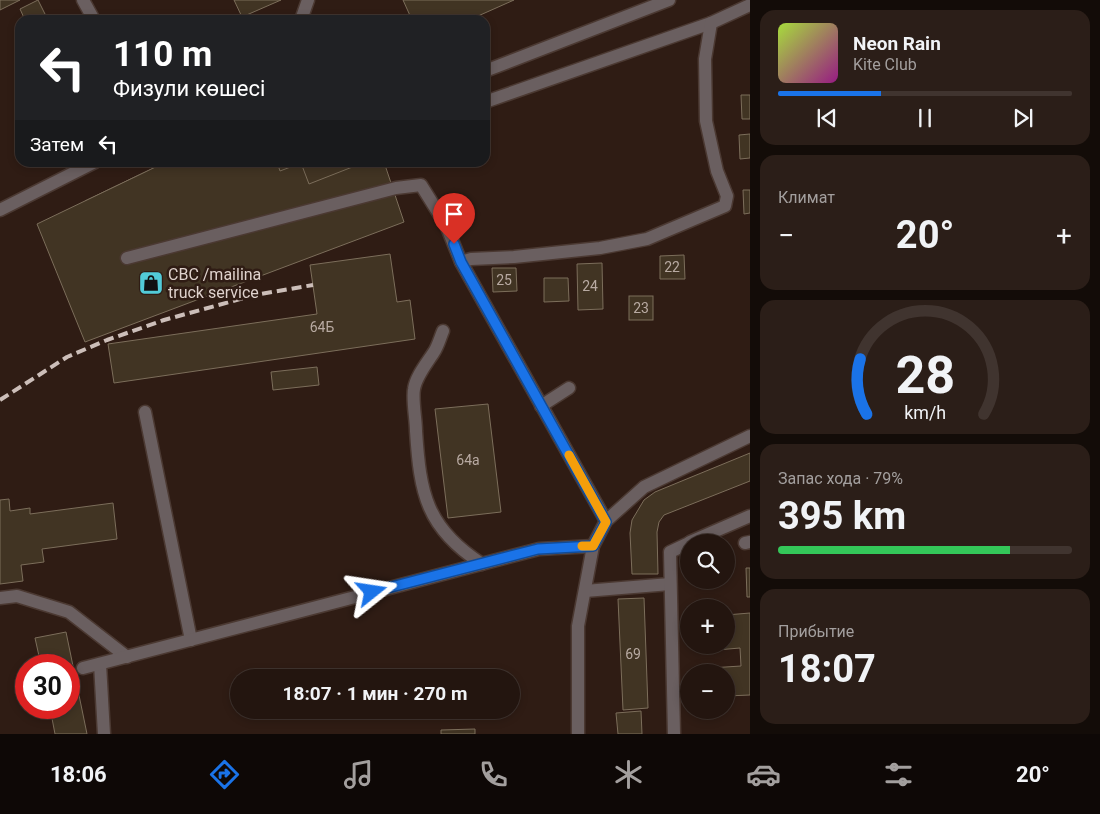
<!DOCTYPE html>
<html lang="ru">
<meta charset="utf-8">
<style>
:root{--surface:#23150f;--page:#2b1e18;--text:#f1f3f6;--muted:#a39f9e;--line:#40342f;--accent:#1a73e8}
body{margin:0;font-family:Roboto,sans-serif;background:var(--page);color:var(--text);height:100vh;display:flex;flex-direction:column;font-size:19px;white-space:nowrap}
*{box-sizing:border-box;margin:0}
p{font-size:16px;color:var(--muted)}
.icon{flex:none;width:28px;height:28px;fill:none;stroke:currentColor;stroke-width:2;stroke-linecap:round;stroke-linejoin:round}
.map{position:relative;flex:1;overflow:hidden}
.panel{display:flex;flex-direction:column;gap:10px;padding:10px;background:#130c08;width:350px}
.panel>*{flex:none}
.banner{position:absolute;left:15px;top:15px;width:475px;height:152px;border-radius:15px;box-shadow:0 2px 8px #0003,0 0 0 1px var(--line);background:#202124;color:#fff;overflow:hidden}
.fabs{position:absolute;left:680px;top:534px;display:grid;gap:10px}
.fabs a{display:grid;place-items:center;width:55px;height:55px;border-radius:50%;background:var(--surface);box-shadow:0 2px 8px #0003,0 0 0 1px var(--line);font-size:25px}
.speed{position:absolute;left:15px;top:654px;display:flex;gap:10px;font-size:25px;font-weight:700;text-align:center}
.speed>*{display:grid;place-content:center;width:65px;height:65px;border-radius:50%;background:var(--surface);box-shadow:0 2px 8px #0003,0 0 0 1px var(--line);line-height:1}
.speed .limit{border:8px solid #d22;background:#fff;color:#111}
.pin{position:absolute;display:grid;place-items:center;width:42px;height:42px;color:#fff;margin:-51px -21px;border-radius:50% 50% 50% 0;rotate:-45deg;box-shadow:0 0 5px #0007}
.pin .icon{rotate:45deg}
.me{position:absolute;width:55px;margin:-28px;rotate:75deg;stroke-linejoin:round;filter:drop-shadow(0 0 4px #0008)}
.turn{display:flex;align-items:center;gap:18px;height:105px;padding:0 15px;font-size:22px}
.turn .icon{width:65px;height:65px;stroke-width:2.5}
.turn b{display:block;font-size:35px;line-height:42px}
.then{display:flex;align-items:center;height:48px;padding:0 15px;background:#0003;gap:10px;font-size:19px}
.big{font-size:38px;font-weight:700;line-height:1.1}
.panel .card{flex:1;display:flex;flex-direction:column;justify-content:center;gap:8px;min-width:0;padding:0 18px;border-radius:15px;background:var(--page)}
.panel .dial{align-items:center;gap:0}
.dial svg{height:130px;overflow:visible;fill:none;stroke:var(--line);stroke-width:7;stroke-linecap:round;text-anchor:middle}
.dial text{fill:var(--text);stroke:none}
.song{display:flex;align-items:center;gap:15px}
.cover{width:60px;height:60px;border-radius:8px;background:linear-gradient(135deg,hsl(80 70% 55%),hsl(310 70% 35%))}
.played{height:5px;border-radius:2px;background:linear-gradient(90deg,var(--accent) 35%,var(--line) 35%)}
.keys{display:flex;justify-content:space-around;direction:ltr}
.heat{display:flex;justify-content:space-between;align-items:center;font-size:28px;direction:ltr}
.charge{height:8px;border-radius:4px;background:linear-gradient(90deg,#34c759 79%,var(--line) 0)}
.trip{position:absolute;left:230px;top:669px;width:290px;height:50px;border-radius:25px;background:var(--surface);box-shadow:0 2px 8px #0003,0 0 0 1px var(--line);font-weight:700;line-height:50px;text-align:center}
.tabs{display:flex;height:80px;justify-content:space-around;align-items:center;background:#0e0806;color:var(--muted)}
.tabs .icon{width:35px;height:35px}
.tabs .current{color:var(--accent)}
.tabs b{font-size:22px;color:var(--text)}
main{display:flex;flex:1;min-height:0}
.map>svg:first-child{display:block}
.building{fill:#413423;stroke:#7c6e5b}
.lines{fill:none;stroke-linecap:round;stroke-linejoin:round}
.minor-casing{stroke:#4b3932;stroke-width:15}
.minor{stroke:#6a5f60;stroke-width:12}
.rail{stroke:#ccbeb9;stroke-width:4;stroke-dasharray:10 5;stroke-linecap:butt}
.route-casing{stroke:#114b97;stroke-width:12}
.route{stroke:#1a73e8;stroke-width:9}
.slow{stroke:#f59e0b;stroke-width:9}
.labels{text-anchor:middle;stroke-width:5;stroke-linejoin:round;paint-order:stroke}
.number-label{font-size:14px;fill:#b8aaa2}
.poi-label{font-size:16px;fill:#dfd2cd;stroke:#2f1c14;text-anchor:start}
</style>
<main>
<div class="map">
<svg width="750" height="734" viewBox="0 0 750 734">
<rect width="100%" height="100%" fill="#2f1c14"/>
<!-- building -->
<g class="building">
<polygon points="0,0 20,0 0,10"/>
<polygon points="38,0 48,20 25,20 20,9"/>
<polygon points="234,0 281,0 242,17"/>
<polygon points="403,0 514,0 469,20 412,20"/>
<polygon points="741,95 750,95 750,119 742,119"/>
<polygon points="750,134 750,158 740,159 739,135"/>
<polygon points="166,162 276,162 280,173 243,195 230,172 105,239 85,201"/>
<polygon points="166,162 384,162 404,222 85,342 37,224"/>
<polygon points="277,162 359,162 360,164 309,184 301,163 280,171"/>
<polygon points="743,190 750,190 750,213 744,214"/>
<polygon points="390,254 397,302 410,300 415,339 114,383 108,344 317,314 310,265"/>
<polygon points="684,255 685,279 660,279 660,256"/>
<polygon points="602,263 603,309 578,310 577,264"/>
<polygon points="492,268 516,268 517,291 493,292"/>
<polygon points="544,278 568,278 569,301 544,302"/>
<rect x="629" y="296" width="24" height="24"/>
<polygon points="317,367 319,385 273,390 271,372"/>
<polygon points="488,404 501,512 448,518 435,409"/>
<polygon points="750,453 750,481 664,515 659,522 657,532 658,574 632,574 630,533 632,520 644,500 655,492"/>
<polygon points="9,499 10,511 30,508 30,514 113,503 117,539 42,549 44,562 21,565 23,581 0,584 0,500"/>
<polygon points="746,568 750,568 750,597 747,597"/>
<polygon points="644,598 648,708 623,710 618,599"/>
<polygon points="750,613 750,695 726,696 726,672 710,672 710,668 741,666 740,648 705,651 705,645 726,645 726,615"/>
<polygon points="66,632 87,734 55,734 50,708 69,708 69,665 41,665 35,638"/>
<polygon points="641,711 642,734 618,734 616,713"/>
<polygon points="475,729 475,734 441,734 441,730"/>
</g>
<g class="lines">
<defs>
<g id="minor">
<polyline points="83,0 94,20"/>
<polyline points="301,20 308,0"/>
<polyline points="485,71 669,0"/>
<polyline points="485,102 711,23"/>
<polyline points="0,210 95,162"/>
<polyline points="127,258 396,188 421,185 446,225 461,262 606,521"/>
<polyline points="461,262 471,259 514,257 600,248 647,239 725,206 727,196 717,171 706,121 705,59 711,23 750,5"/>
<path d="M443,331C440,338 438,346 434,352C427,363 416,376 414,389C412,400 416,419 416,431C420,493 426,528 482,564"/>
<polyline points="541,406 569,388"/>
<polyline points="145,412 191,640"/>
<polyline points="690,542 750,516"/>
<polyline points="745,543 750,542"/>
<polyline points="585,591 670,584"/>
<polyline points="0,598 17,596 69,612 127,657"/>
<polyline points="100,664 104,734"/>
<polyline points="83,668 539,549 593,546"/>
<polyline points="578,734 578,626 593,546 606,521 644,487 750,436"/>
<polyline points="674,734 670,552 689,543"/>
</g>
</defs>
<!-- minor casing -->
<use href="#minor" class="minor-casing"/>
<!-- minor -->
<use href="#minor" class="minor"/>
<!-- rail -->
<polyline class="rail" points="0,400 67,357 107,340 164,320 255,295 313,285"/>
</g>
<g class="lines">
<defs>
<polyline id="route" points="372,592 538,549 593,546 606,522 461,262 454,244"/>
</defs>
<!-- route casing -->
<use href="#route" class="route-casing"/>
<!-- route -->
<use href="#route" class="route"/>
<!-- slow -->
<polyline class="slow" points="569,455 606,522 593,546 582,546"/>
</g>
<!-- icons -->
<defs>
<symbol id="shop-square" viewBox="-11 -11 22 22"><rect x="-9" y="-9" width="18" height="18" rx="4" fill="#52cbd8" stroke="#2f1c14"/><path d="M-5-2.5h2.3a2.7 3.5 0 0 1 5.4 0H5L5.5 6h-11ZM-1.5-2.5h3a1.5 2.3 0 0 0-3 0Z" fill="#111"/></symbol>
</defs>
<g fill-rule="evenodd">
<use href="#shop-square" x="137" y="269" width="28" height="28"/>
</g>
<g class="labels">
<!-- number labels -->
<g class="number-label">
<text x="672" y="272">22</text>
<text x="504" y="285">25</text>
<text x="590" y="291">24</text>
<text x="641" y="313">23</text>
<text x="322" y="332">64Б</text>
<text x="468" y="465">64а</text>
<text x="633" y="659">69</text>
</g>
<!-- poi labels -->
<g class="poi-label">
<text x="168" y="280">CBC /mailina<tspan x="168" dy="18">truck service</tspan></text>
</g>
</g>
</svg>
<div class="fabs">
<a><svg class="icon" aria-label="search" viewBox="0 0 24 24"><circle cx="10" cy="10" r="6"/><path d="M15 15l6 6"/></svg></a>
<a>+</a>
<a>−</a>
</div>
<div class="speed"><div class="limit">30</div></div>
<div class="pin" style="left:454px;top:244px;background:#d93025"><svg class="icon" aria-label="arrive" viewBox="0 0 24 24"><path d="M6 21V4h12l-3 4 3 4H6"/></svg></div>
<svg class="me" style="left:372px;top:592px" viewBox="-20 -20 40 40"><path d="M0-17L14 15 0 8-14 15z" fill="#1a73e8" stroke="#fff" stroke-width="4"/></svg>
<div class="trip">18:07 · 1 мин · 270 m</div>
<div class="banner">
<div class="turn"><svg class="icon" aria-label="left" viewBox="0 0 24 24"><path d="M17 20v-9H6M10 6l-5 5 5 5"/></svg><div><b>110 m</b>Физули көшесі</div></div>
<div class="then">Затем<svg class="icon" aria-label="left" viewBox="0 0 24 24"><path d="M17 20v-9H6M10 6l-5 5 5 5"/></svg></div>
</div>
</div>
<section class="panel">
<div class="card">
<div class="song"><i class="cover"></i><div><b>Neon Rain</b><p>Kite Club</p></div></div>
<div class="played"></div>
<div class="keys"><svg class="icon" aria-label="previous" viewBox="0 0 24 24"><path d="M18 5L8 12l10 7zM5 5v14"/></svg><svg class="icon" aria-label="pause" viewBox="0 0 24 24"><path d="M8 5v14M16 5v14"/></svg><svg class="icon" aria-label="next" viewBox="0 0 24 24"><path d="M6 5l10 7-10 7zM19 5v14"/></svg></div>
</div>
<div class="card"><p>Климат</p>
<div class="heat"><a>−</a><b class="big">20°</b><a>+</a></div>
</div>
<div class="card dial"><svg viewBox="0 0 100 80">
<path d="M14 69A42 42 0 1 1 86 69"/>
<path d="M14 69A42 42 0 0 1 10 35" stroke="#1a73e8"/>
<text x="50" y="56" font-size="32" font-weight="700">28</text>
<text x="50" y="72" font-size="11">km/h</text>
</svg></div>
<div class="card"><p>Запас хода · 79%</p><b class="big">395 km</b><div class="charge"></div></div>
<div class="card"><p>Прибытие</p><b class="big">18:07</b></div>
</section>
</main>
<nav class="tabs">
<b>18:06</b>
<svg class="icon current" aria-label="directions" viewBox="0 0 24 24"><path d="M12 3l9 9-9 9-9-9zM9 14v-3h6M13 9l2 2-2 2"/></svg>
<svg class="icon" aria-label="music" viewBox="0 0 24 24"><path d="M9 18V5l10-2v13"/><circle cx="6" cy="18" r="3"/><circle cx="16" cy="16" r="3"/></svg>
<svg class="icon" aria-label="phone" viewBox="0 0 24 24"><path d="M5 4h4l2 5-3 2q2 4 5 5l2-3 5 2v4C11 20 4 13 5 4z"/></svg>
<svg class="icon" aria-label="climate" viewBox="0 0 24 24"><path d="M12 3v18M4 7l16 10M4 17L20 7"/></svg>
<svg class="icon" aria-label="car" viewBox="0 0 24 24"><path d="M5 17H2v-5l4-1 3-4h7l3 4 3 1v5h-3M9 17h6M6 11h13"/><circle cx="7" cy="17" r="2"/><circle cx="17" cy="17" r="2"/></svg>
<svg class="icon" aria-label="filters" viewBox="0 0 24 24"><path d="M4 7h16M4 17h16"/><circle cx="9" cy="7" r="2"/><circle cx="15" cy="17" r="2"/></svg>
<b>20°</b>
</nav>
